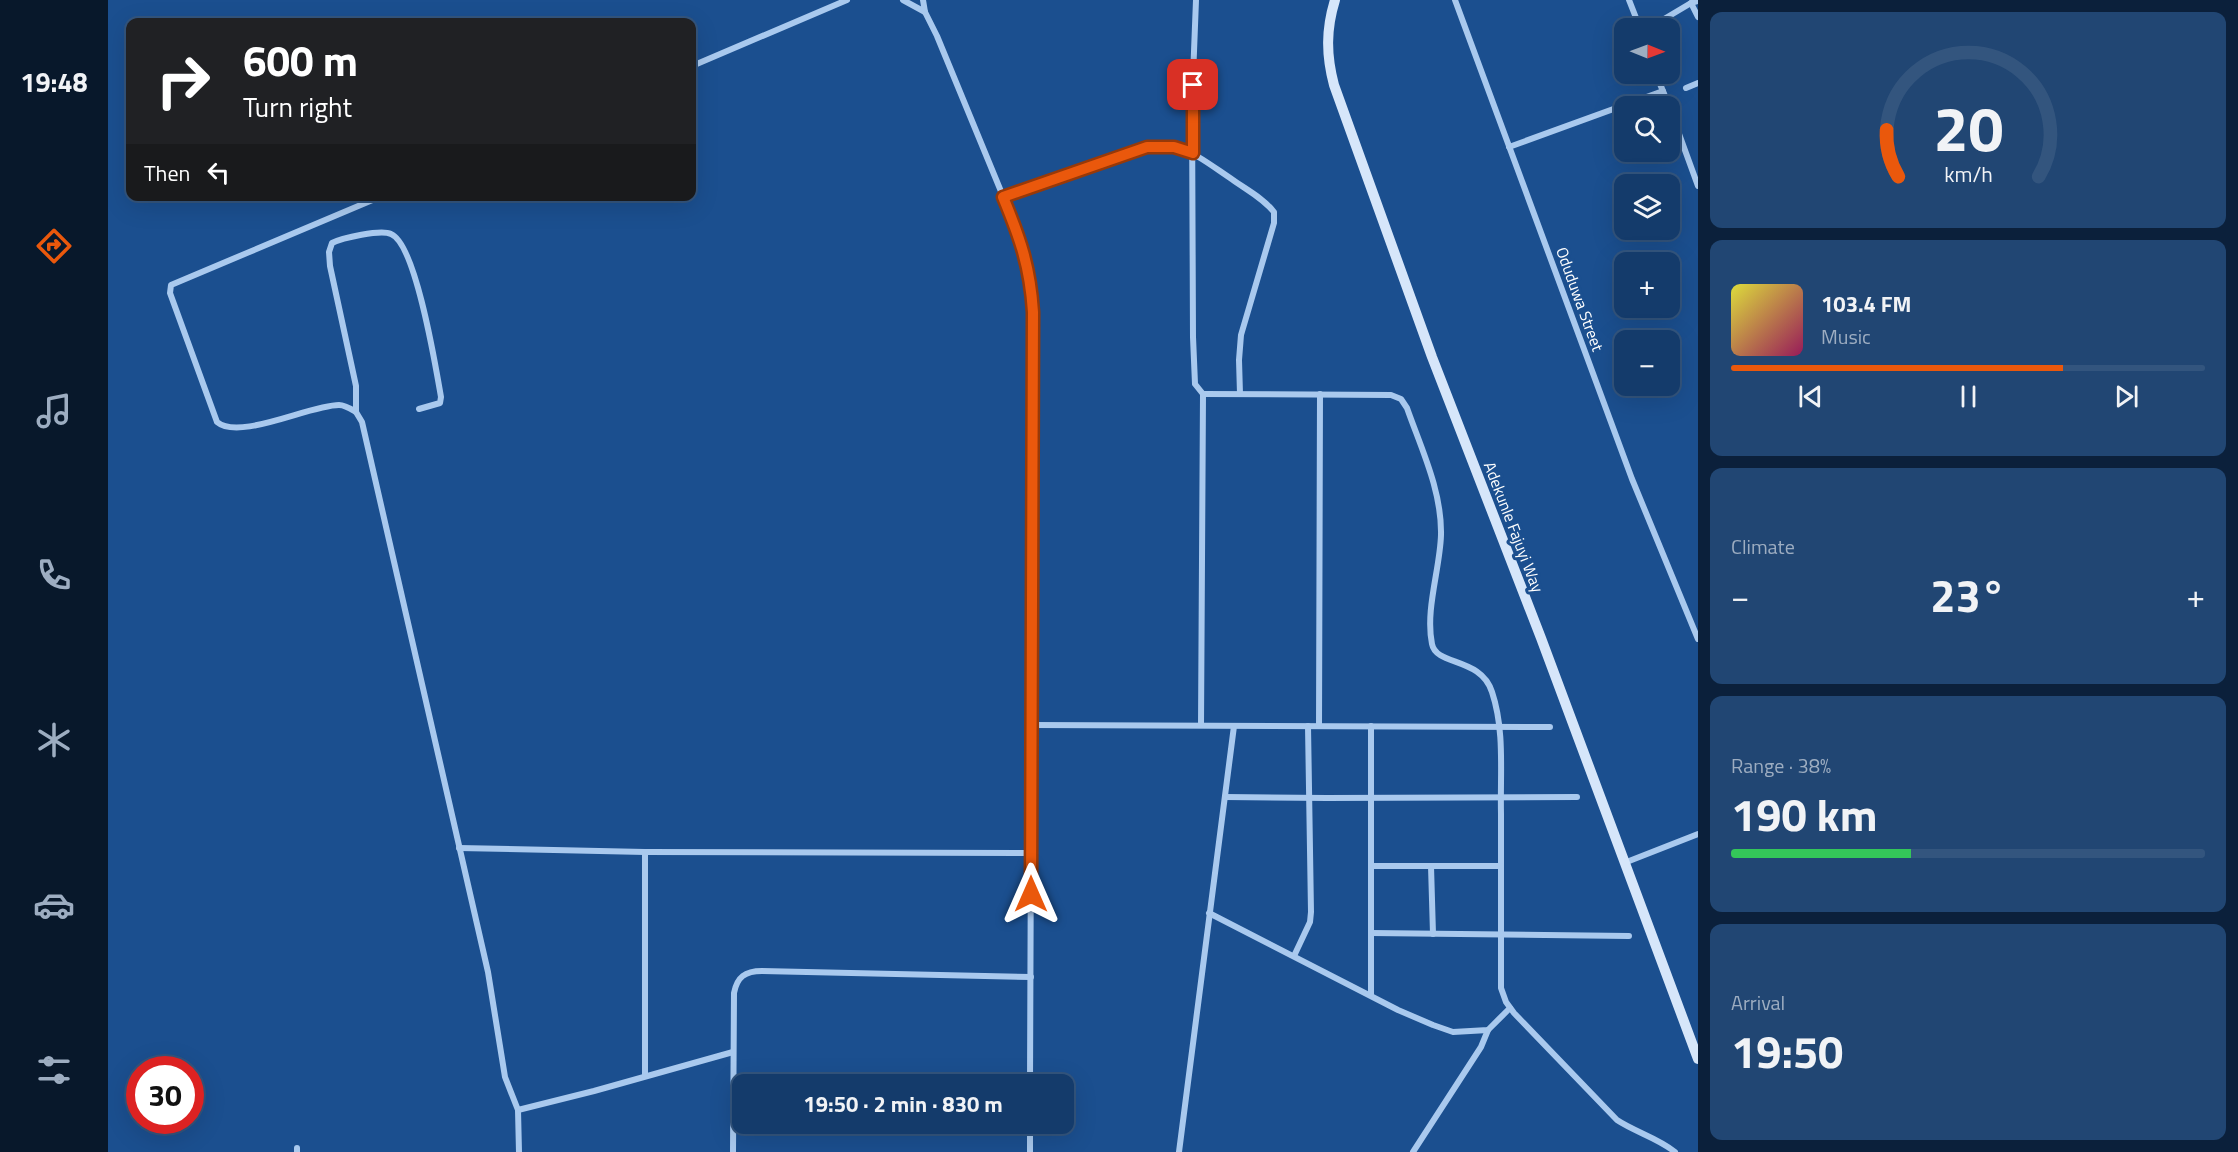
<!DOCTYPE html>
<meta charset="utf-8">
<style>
:root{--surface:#143b6b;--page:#214673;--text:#f1f3f6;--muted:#9dadc1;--line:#33557e;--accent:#ea580c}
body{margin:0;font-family:"Titillium Web",sans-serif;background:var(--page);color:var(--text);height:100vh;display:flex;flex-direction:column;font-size:22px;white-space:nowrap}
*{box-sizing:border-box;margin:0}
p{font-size:20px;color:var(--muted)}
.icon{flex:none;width:33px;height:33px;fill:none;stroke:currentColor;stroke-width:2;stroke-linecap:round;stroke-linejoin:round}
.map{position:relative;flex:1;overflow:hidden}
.drawer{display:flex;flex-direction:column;gap:12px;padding:12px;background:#0b203b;width:540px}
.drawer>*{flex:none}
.banner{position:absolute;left:18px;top:18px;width:570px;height:183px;border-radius:12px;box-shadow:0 6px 24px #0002,0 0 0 2px var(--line);background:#202124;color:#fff;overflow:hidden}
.needle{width:39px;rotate:91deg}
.controls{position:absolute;left:1506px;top:18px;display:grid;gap:12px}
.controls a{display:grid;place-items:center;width:66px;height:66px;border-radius:12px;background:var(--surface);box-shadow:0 6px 24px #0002,0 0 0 2px var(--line);font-size:30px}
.speed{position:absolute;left:18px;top:1056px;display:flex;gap:12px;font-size:30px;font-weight:700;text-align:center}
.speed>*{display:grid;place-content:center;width:78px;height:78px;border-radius:50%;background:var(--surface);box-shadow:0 6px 24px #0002,0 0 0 2px var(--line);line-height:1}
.speed .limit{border:9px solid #d22;background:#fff;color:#111}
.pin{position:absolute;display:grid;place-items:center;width:51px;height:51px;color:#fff;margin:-26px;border-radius:12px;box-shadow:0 3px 9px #0006}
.me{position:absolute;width:66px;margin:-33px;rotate:0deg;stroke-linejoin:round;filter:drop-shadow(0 0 4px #0008)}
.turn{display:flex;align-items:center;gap:21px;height:126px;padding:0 18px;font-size:27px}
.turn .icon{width:78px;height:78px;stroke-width:2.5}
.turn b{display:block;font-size:42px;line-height:51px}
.then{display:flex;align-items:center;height:57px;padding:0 18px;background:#0003;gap:12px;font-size:22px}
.big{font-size:45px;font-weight:700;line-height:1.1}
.drawer .widget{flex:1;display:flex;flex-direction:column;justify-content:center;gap:9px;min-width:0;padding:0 21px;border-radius:12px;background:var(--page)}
.drawer .dial{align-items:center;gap:0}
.dial svg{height:156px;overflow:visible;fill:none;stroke:var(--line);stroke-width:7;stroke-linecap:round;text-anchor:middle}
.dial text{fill:var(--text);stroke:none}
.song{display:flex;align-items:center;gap:18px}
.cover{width:72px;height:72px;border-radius:9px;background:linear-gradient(135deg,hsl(60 70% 55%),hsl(330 70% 35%))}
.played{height:6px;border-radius:3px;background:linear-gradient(90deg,var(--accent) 70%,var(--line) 70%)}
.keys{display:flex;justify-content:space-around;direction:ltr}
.heat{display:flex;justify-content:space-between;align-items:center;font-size:33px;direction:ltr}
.charge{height:9px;border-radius:4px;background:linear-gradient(90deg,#34c759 38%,var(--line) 0)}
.trip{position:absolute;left:624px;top:1074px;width:342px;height:60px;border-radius:12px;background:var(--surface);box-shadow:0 6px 24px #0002,0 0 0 2px var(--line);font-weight:700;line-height:60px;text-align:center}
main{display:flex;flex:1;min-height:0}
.tabs{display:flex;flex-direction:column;width:108px;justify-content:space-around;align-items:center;background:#08182b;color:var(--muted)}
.tabs .icon{width:42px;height:42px}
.tabs .selected{color:var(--accent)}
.tabs b{font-size:27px;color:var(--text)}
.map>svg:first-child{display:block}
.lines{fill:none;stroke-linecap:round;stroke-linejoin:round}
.street{stroke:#a9c9ee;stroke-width:6}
.secondary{stroke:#d6e6fa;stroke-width:10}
.route-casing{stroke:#983908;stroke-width:15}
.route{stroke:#ea580c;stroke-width:10}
.labels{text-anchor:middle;stroke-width:6;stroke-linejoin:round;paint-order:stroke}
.street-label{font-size:16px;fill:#fff;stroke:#1b4f8f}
</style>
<main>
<nav class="tabs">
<b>19:48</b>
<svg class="icon selected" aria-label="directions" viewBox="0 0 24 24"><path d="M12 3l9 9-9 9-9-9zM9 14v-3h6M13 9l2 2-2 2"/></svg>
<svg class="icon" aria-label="music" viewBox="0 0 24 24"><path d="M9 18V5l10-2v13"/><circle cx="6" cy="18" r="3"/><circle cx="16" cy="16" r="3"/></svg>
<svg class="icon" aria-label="phone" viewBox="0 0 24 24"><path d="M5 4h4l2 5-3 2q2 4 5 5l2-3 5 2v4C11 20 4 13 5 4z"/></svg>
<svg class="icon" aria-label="climate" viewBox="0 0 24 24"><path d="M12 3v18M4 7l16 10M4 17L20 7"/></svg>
<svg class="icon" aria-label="car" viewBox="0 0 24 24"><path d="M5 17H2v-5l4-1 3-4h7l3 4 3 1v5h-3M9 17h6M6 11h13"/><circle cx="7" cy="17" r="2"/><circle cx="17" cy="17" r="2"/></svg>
<svg class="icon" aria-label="filters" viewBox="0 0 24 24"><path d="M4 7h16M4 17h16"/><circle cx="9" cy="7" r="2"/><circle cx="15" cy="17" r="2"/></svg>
</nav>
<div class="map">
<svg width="1590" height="1152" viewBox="0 0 1590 1152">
<rect width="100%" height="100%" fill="#1b4f8f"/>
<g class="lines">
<!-- street -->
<g class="street">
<polyline points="795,0 817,12 829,36 913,240 923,280 925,312 922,1084"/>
<polyline points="815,0 817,12"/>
<polyline points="1088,0 1084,103 1085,337 1087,384 1095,394 1093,725"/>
<polyline points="1347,0 1524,479 1590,639"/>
<polyline points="1521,0 1532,28"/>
<polyline points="1583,3 1590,17"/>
<polyline points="1541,28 1583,3 1590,1"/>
<polyline points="584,66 739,0"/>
<polyline points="1548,74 1561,106"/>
<polyline points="1578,88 1590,83"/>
<polyline points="1562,109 1590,186"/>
<polyline points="1401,147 1555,91"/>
<path d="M274,196L63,285L62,293L109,422C131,441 202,405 231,405C237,405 243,409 248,412L254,422L380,972L397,1077L410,1110L411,1152"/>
<path d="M895,197L1022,152C1071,137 1086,154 1125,180C1139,190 1155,198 1166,212V223L1133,335L1131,360L1132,394"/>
<path d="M1095,394L1283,395L1293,399L1299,408C1313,448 1334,491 1333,535C1332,569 1317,610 1324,644C1328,666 1373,657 1384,692C1397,731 1392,773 1393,814C1393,872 1393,930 1393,988L1398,1002L1406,1013L1509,1120C1527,1132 1550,1138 1567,1152"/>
<path d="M248,412V386L222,266L221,252L224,243C234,238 273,229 283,234C308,244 328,369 333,397L332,403L311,409"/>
<polyline points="924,725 1442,727"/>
<polyline points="1211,726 1212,394"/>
<polyline points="1117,797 1219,798 1469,797"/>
<polyline points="351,848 537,852 923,853"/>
<polyline points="1516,863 1590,834"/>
<polyline points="1263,866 1393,866"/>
<polyline points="1323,866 1325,934"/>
<polyline points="1101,913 1290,1010 1325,1025 1345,1032 1380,1030 1402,1008"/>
<polyline points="1263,933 1521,936"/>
<polyline points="1186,956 1202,922 1203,912 1200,726"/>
<polyline points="1263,995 1263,726"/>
<polyline points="537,1076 537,852"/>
<polyline points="410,1110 486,1091 625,1052"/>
<polyline points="189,1152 189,1148"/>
<path d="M625,1152L626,993C629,977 637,971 654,971L923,977"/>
<polyline points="922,1152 922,1124"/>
<polyline points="1071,1152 1126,726"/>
<polyline points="1305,1152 1373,1047 1380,1030"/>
</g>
<!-- secondary -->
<path class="secondary" d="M1227,0C1218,29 1218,55 1226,85L1324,357L1433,638L1590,1059"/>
</g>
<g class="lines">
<defs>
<path id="route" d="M923,894L925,312C922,266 912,238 895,197L1039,147H1066L1085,153V85"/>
</defs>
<!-- route casing -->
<use href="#route" class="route-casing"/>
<!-- route -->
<use href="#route" class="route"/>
</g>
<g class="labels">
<!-- street labels -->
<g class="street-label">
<text transform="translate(1472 299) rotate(70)" y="6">Oduduwa Street</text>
<text transform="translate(1406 527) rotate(69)" y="6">Adekunle Fajuyi Way</text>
</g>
</g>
</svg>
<div class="controls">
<a><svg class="needle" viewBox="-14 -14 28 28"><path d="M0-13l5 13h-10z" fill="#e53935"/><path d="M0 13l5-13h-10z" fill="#9dadc1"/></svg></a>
<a><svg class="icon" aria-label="search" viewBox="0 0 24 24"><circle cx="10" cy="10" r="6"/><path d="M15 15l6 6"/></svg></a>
<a><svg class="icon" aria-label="layers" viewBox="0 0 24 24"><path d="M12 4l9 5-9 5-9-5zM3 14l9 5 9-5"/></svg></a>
<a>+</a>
<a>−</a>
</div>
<div class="speed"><div class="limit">30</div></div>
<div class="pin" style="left:1085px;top:85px;background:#d93025"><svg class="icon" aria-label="arrive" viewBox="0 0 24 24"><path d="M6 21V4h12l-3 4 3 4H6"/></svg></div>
<svg class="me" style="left:923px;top:894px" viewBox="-20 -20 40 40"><path d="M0-17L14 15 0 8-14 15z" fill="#ea580c" stroke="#fff" stroke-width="4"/></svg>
<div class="trip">19:50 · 2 min · 830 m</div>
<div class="banner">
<div class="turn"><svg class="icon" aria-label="right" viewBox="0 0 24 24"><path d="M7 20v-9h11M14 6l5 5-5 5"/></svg><div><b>600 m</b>Turn right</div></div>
<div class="then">Then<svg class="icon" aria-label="left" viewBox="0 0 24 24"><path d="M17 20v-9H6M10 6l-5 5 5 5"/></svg></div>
</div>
</div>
<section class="drawer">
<div class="widget dial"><svg viewBox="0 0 100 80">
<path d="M14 69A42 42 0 1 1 86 69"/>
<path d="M14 69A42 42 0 0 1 8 45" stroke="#ea580c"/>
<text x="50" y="56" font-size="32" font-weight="700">20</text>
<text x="50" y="72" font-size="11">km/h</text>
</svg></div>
<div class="widget">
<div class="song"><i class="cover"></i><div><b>103.4 FM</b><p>Music</p></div></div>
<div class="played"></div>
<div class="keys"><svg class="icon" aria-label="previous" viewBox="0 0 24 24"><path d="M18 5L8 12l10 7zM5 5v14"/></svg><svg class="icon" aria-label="pause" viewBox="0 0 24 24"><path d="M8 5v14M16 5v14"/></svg><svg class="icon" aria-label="next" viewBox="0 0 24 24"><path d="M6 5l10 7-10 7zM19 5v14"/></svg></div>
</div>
<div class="widget"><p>Climate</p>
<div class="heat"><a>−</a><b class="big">23°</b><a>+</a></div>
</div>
<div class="widget"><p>Range · 38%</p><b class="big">190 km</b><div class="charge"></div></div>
<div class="widget"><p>Arrival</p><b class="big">19:50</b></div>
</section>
</main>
